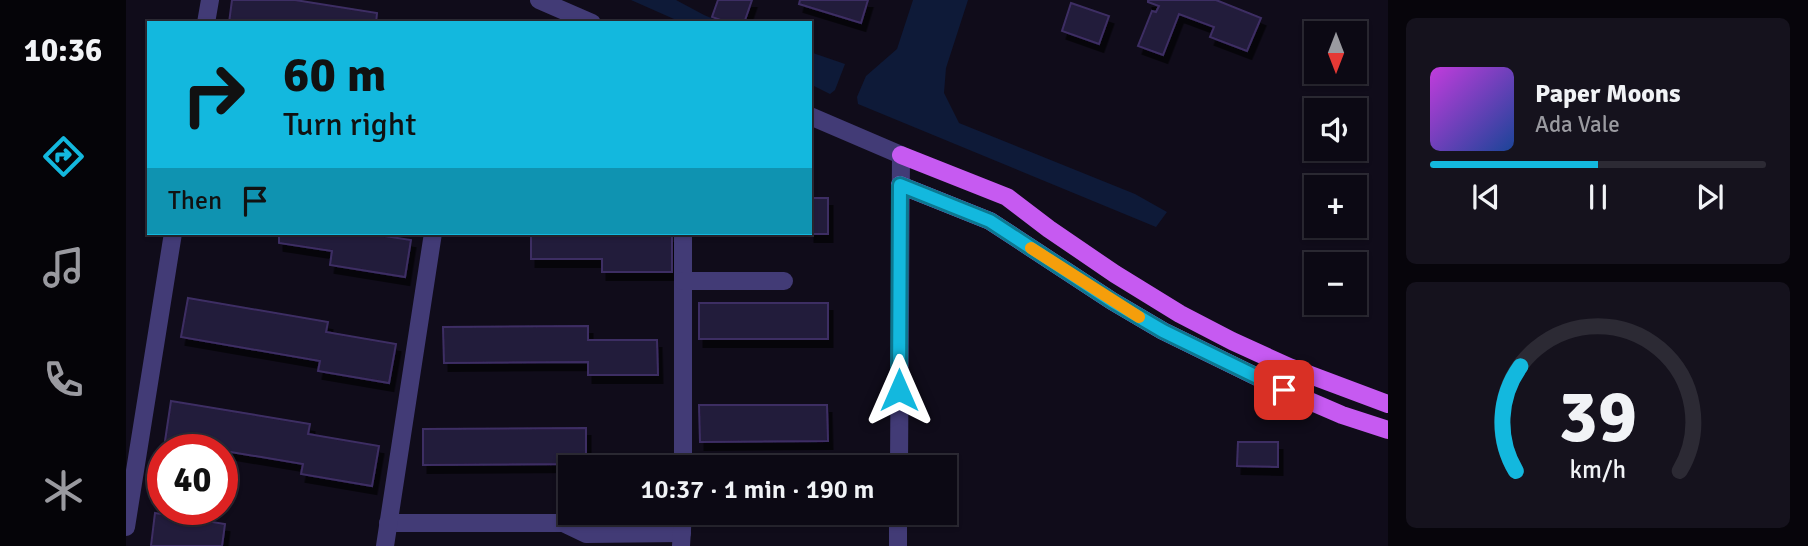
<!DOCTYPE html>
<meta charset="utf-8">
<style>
:root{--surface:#0c0914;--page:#15121d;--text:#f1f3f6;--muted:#9a9aa0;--line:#2c2a34;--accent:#13b8de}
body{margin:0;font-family:Signika,sans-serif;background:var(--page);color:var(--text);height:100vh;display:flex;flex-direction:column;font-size:26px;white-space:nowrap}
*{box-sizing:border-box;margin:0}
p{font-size:23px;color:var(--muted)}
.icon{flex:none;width:38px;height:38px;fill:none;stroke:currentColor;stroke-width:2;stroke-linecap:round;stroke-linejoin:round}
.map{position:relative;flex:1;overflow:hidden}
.sheet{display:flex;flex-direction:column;gap:18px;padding:18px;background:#07050b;width:420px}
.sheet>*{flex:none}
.guide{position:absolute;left:21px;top:21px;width:665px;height:214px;border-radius:0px;box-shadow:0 2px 5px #0004,0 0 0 2px var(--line);background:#13b8de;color:#111;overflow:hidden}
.needle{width:46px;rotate:180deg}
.fabs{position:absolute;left:1178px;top:21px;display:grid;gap:14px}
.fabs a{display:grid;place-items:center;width:63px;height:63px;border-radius:0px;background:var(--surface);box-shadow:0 2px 5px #0004,0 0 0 2px var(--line);font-size:35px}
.speed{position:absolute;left:21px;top:434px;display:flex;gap:14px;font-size:35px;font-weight:700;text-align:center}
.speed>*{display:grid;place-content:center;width:91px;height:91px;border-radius:50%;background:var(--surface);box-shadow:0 2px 5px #0004,0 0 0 2px var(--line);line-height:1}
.speed .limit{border:10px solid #d22;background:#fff;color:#111}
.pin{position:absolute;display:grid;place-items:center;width:60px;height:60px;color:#fff;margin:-30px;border-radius:14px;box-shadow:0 4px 10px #0006}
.me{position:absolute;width:77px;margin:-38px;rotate:0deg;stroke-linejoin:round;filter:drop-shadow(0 0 5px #0008)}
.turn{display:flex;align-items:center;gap:24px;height:147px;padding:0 21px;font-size:32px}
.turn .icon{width:91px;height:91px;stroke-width:2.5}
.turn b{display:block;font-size:49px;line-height:60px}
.then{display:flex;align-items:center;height:66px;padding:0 21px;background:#0003;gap:14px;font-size:26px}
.sheet .tile{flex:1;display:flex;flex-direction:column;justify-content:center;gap:10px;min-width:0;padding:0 24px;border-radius:10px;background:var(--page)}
.sheet .dial{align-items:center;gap:0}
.dial svg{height:182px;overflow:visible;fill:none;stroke:var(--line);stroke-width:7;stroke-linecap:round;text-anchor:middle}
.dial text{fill:var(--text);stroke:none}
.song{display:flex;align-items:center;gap:21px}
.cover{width:84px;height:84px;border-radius:10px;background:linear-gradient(135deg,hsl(290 70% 55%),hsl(220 70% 35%))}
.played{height:7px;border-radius:4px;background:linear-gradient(90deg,var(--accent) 50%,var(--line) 50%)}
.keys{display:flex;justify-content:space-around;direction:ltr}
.trip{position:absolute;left:432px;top:455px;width:399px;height:70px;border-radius:0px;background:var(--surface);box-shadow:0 2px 5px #0004,0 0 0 2px var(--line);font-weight:600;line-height:70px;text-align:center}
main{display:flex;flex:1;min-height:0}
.tab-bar{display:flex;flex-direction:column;width:126px;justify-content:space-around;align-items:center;background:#050408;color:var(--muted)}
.tab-bar .icon{width:49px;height:49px}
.tab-bar .on{color:var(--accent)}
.tab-bar b{font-size:32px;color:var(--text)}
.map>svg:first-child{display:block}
.water{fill:#0e1a38}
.building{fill:#231a3a;stroke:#3d2e64;stroke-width:2;filter:url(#shadow)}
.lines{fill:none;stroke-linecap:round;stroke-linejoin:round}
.minor{stroke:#423b76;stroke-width:18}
.major{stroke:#c65af1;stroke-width:18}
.route-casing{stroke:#0c7890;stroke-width:18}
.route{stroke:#13b8de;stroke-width:12}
.slow{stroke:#f59e0b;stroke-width:12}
</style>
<main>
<nav class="tab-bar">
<b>10:36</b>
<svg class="icon on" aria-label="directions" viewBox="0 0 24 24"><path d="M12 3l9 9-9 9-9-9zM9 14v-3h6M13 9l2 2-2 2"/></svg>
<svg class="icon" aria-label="music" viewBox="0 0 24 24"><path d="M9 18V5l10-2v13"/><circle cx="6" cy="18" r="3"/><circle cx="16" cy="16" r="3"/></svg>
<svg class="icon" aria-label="phone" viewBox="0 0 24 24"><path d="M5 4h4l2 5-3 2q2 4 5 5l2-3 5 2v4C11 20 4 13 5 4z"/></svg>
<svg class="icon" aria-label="climate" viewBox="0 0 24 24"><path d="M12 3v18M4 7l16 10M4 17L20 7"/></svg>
</nav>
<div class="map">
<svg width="1262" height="546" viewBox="0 0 1262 546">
<defs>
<filter id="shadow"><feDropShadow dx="4.5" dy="8" stdDeviation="0" flood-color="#0009"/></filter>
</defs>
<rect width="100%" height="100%" fill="#100c1a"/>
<!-- water -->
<g class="water">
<polygon points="505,0 550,0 578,15 597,23 557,23"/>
<polygon points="787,0 842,0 820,68 818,93 833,123 1009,194 1041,212 1030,227 732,104 731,97 740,76 771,49"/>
<polygon points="684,52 719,64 709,90 704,94 684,84"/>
</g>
<!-- building -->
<g class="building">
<polygon points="106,0 169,0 251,13 250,23 103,23"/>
<polygon points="592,0 626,0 618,23 603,23 586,17"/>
<polygon points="674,0 742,0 735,23 673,4"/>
<polygon points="1022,0 1090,0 1135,18 1121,51 1084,37 1088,27 1053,14 1037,55 1012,46 1026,11 1030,12 1033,6 1022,2"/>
<polygon points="945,3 983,16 973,44 936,31"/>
<rect x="684" y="198" width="18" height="36"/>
<polygon points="153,233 239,233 285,240 279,277 204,265 206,251 153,243"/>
<polygon points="405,233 477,233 477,235 546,235 546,272 476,272 476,259 405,259"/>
<polygon points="62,298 202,322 200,332 270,344 263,383 192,371 194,361 55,337"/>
<rect x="573" y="303" width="129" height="36"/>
<polygon points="462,326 462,340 531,340 532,375 462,375 462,362 318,363 317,327"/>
<polygon points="45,401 184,424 182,434 253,446 246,486 175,474 177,464 39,441"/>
<polygon points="573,405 701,405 702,441 574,442"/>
<polygon points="460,428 460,464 297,465 297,429"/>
<polygon points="1112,442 1152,442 1152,467 1111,466"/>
<polygon points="29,513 99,524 96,546 25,546"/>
</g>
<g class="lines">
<!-- minor -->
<g class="minor">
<polyline points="413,0 466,23"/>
<polyline points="80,23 84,0"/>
<polyline points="684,116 775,155 773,467"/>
<polyline points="557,233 557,467"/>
<polyline points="557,281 658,281"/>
<polyline points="262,523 437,523 460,534 556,533"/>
<polyline points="0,527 47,233"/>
<polyline points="259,546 307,233"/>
<polyline points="555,546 557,513"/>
<polyline points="772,546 772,513"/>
</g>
<!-- major -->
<g class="major">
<polyline points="775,155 881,197 923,229 989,274 1054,314 1106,341 1163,367 1262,404"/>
<polyline points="774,185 864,221 986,301 1037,331 1158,390 1216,415 1262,430"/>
</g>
</g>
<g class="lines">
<defs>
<polyline id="route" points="773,390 774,185 864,221 986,301 1037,331 1158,390"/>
</defs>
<!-- route casing -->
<use href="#route" class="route-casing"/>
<!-- route -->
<use href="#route" class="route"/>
<!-- slow -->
<polyline class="slow" points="905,248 1013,317"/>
</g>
</svg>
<div class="fabs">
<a><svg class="needle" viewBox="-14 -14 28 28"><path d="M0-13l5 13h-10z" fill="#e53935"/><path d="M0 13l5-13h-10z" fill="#9a9aa0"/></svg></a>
<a><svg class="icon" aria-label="sound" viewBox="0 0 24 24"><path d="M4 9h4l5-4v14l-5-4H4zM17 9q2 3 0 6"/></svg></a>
<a>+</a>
<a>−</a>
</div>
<div class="speed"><div class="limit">40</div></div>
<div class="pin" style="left:1158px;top:390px;background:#d93025"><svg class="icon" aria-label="arrive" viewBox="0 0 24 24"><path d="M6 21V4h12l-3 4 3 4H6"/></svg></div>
<svg class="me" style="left:773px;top:390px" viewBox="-20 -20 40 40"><path d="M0-17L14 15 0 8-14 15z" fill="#13b8de" stroke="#fff" stroke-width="4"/></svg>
<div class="trip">10:37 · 1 min · 190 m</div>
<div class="guide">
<div class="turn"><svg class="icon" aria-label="right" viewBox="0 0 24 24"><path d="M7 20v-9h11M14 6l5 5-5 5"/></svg><div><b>60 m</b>Turn right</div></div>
<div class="then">Then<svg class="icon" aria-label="arrive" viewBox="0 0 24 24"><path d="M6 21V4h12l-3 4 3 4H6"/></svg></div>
</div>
</div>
<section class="sheet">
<div class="tile">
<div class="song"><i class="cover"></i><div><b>Paper Moons</b><p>Ada Vale</p></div></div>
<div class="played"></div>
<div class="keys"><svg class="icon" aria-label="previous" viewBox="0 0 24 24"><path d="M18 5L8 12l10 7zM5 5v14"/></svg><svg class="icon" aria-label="pause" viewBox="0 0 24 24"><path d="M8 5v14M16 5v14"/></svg><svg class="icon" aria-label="next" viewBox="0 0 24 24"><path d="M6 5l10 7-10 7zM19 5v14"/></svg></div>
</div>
<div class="tile dial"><svg viewBox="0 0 100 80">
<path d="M14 69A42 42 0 1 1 86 69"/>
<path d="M14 69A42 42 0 0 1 16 23" stroke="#13b8de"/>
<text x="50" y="56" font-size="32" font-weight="700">39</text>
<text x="50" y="72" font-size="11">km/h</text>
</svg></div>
</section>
</main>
